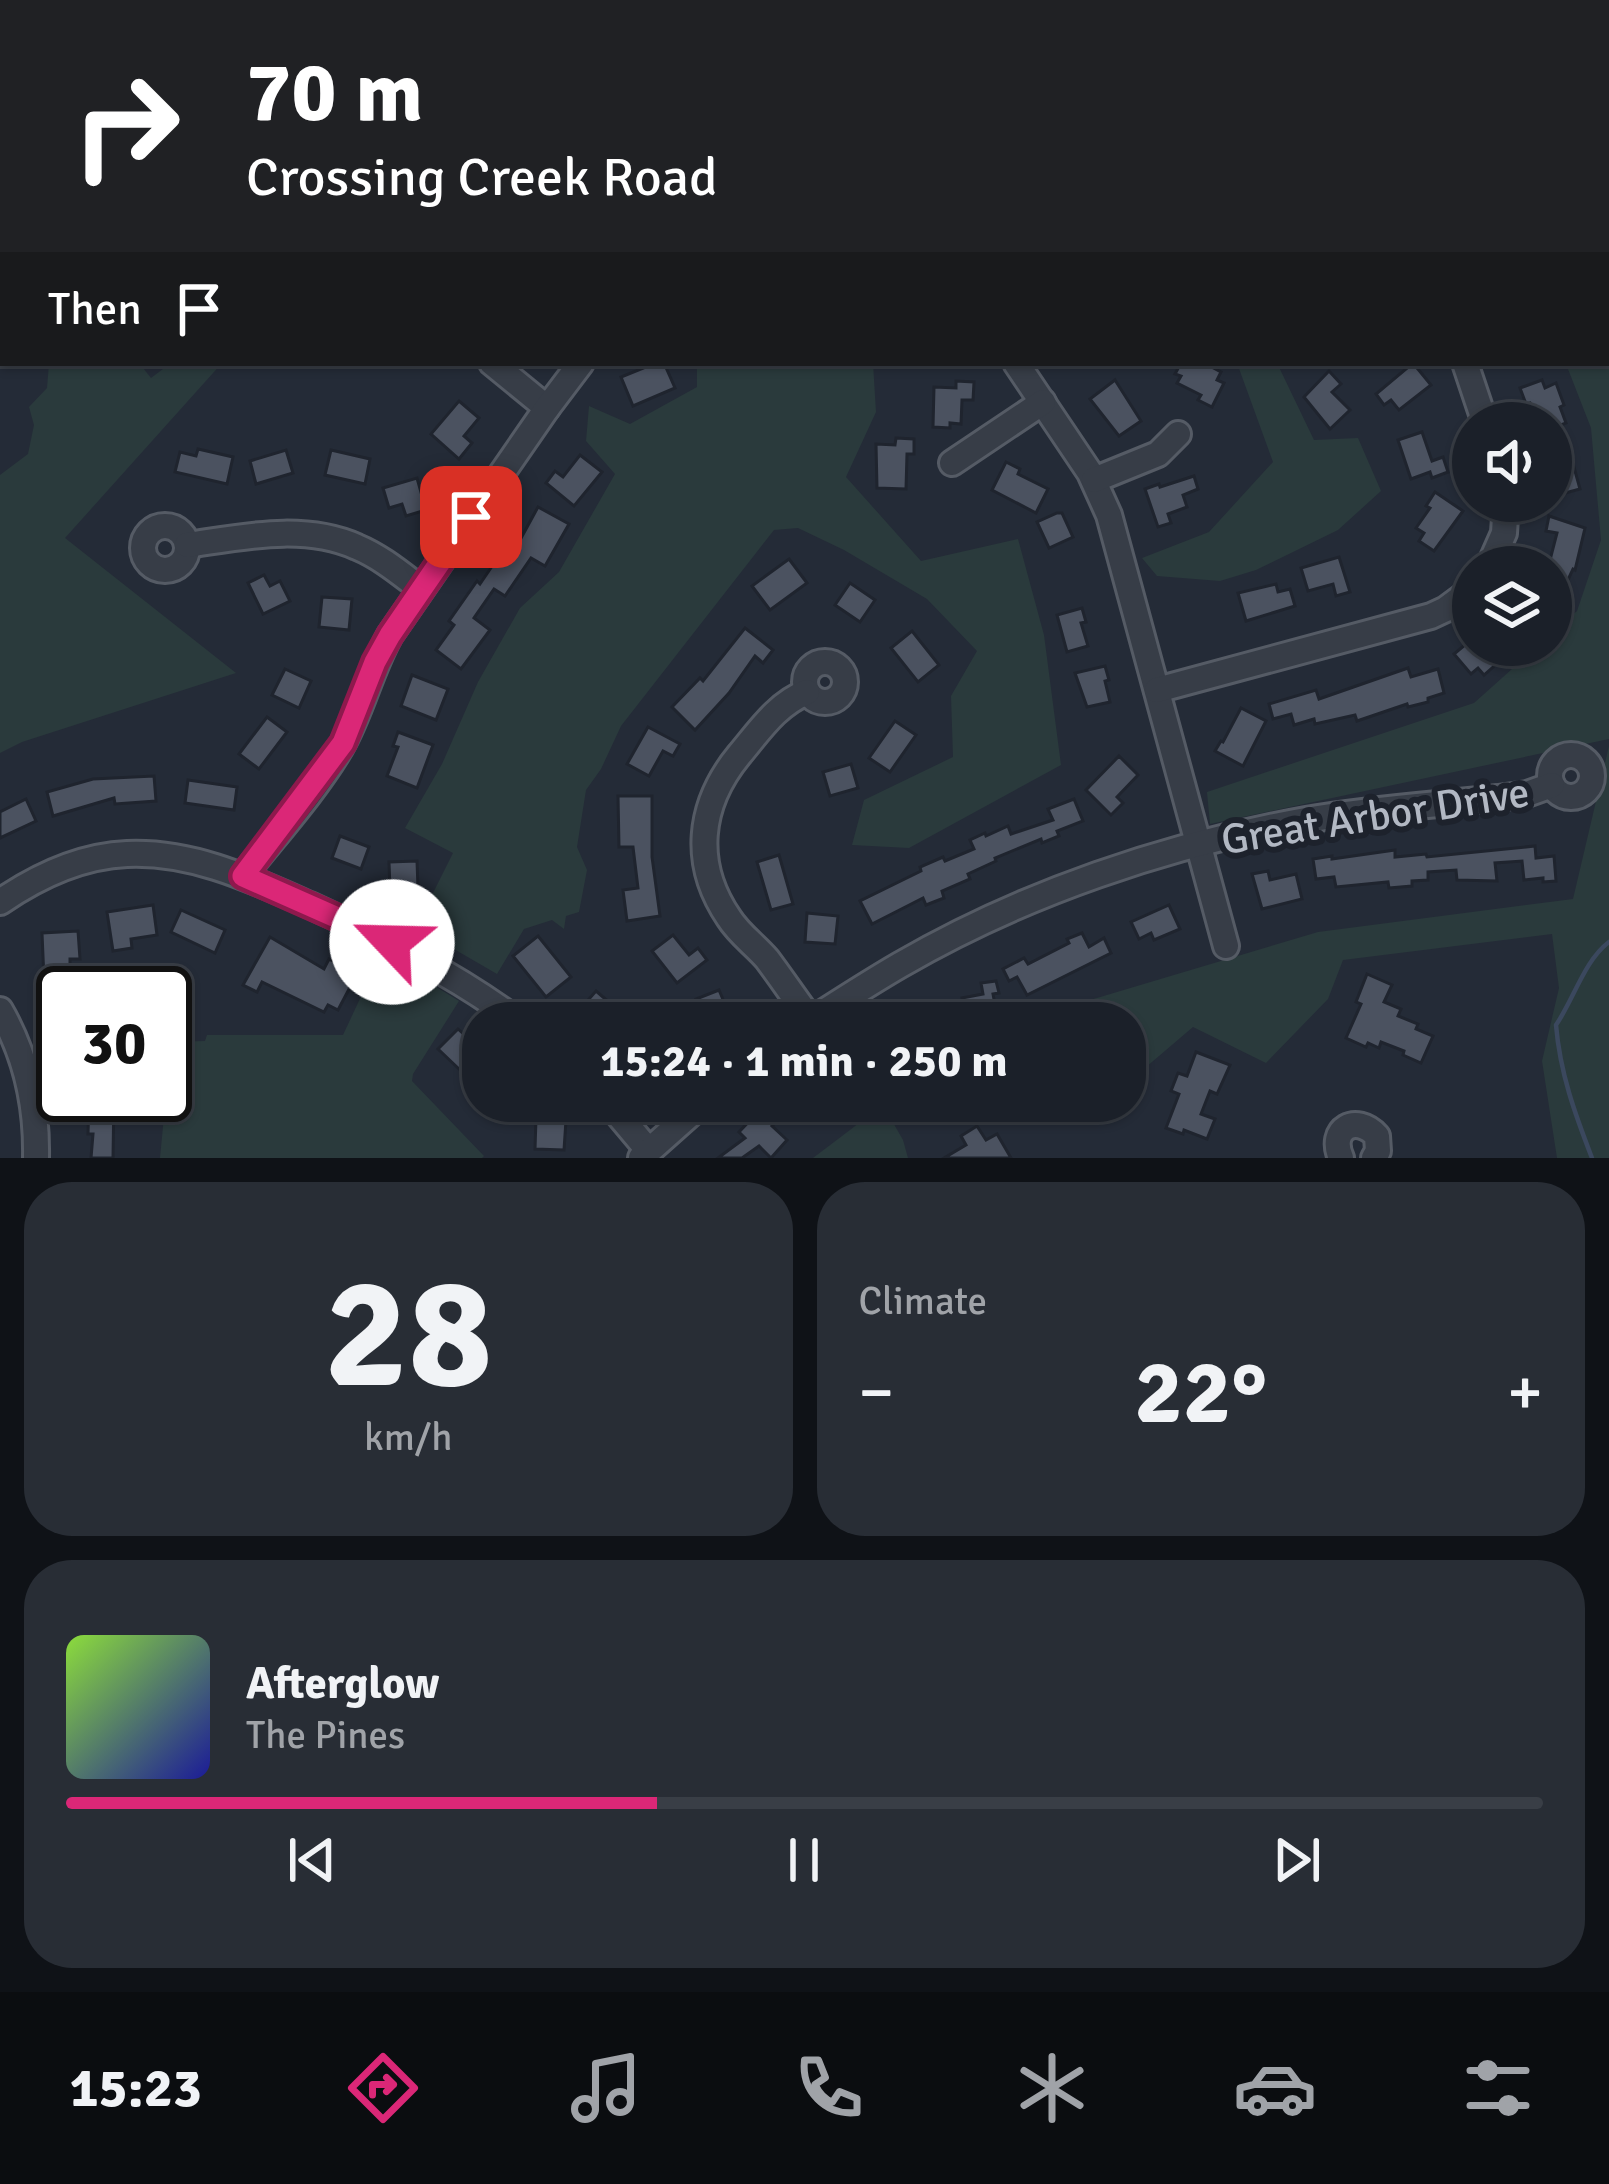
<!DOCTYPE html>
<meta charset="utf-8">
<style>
:root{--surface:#1b2029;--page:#282d35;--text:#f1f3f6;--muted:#a0a3a8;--line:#393e46;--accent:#db2777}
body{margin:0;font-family:Signika,sans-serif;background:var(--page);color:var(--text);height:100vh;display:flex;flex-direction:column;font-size:45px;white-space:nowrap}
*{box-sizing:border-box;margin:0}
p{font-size:39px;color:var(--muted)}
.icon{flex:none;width:66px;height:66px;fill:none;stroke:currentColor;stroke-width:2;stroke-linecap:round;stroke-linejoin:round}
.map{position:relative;height:1158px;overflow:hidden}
.panel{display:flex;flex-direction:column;gap:24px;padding:24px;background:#0f1217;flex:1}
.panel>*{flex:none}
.hud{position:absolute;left:0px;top:0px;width:1611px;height:366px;box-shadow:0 3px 9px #0004,0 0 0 3px var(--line);background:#202124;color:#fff;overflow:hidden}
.buttons{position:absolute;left:1452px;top:402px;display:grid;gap:24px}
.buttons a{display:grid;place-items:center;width:120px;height:120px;border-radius:50%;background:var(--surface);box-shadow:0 3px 9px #0004,0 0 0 3px var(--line);font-size:60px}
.speed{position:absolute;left:36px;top:966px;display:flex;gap:24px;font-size:60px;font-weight:700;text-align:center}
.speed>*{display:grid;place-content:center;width:156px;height:156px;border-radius:50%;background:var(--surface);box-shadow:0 3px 9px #0004,0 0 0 3px var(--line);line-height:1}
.speed .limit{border:6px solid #111;border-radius:18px;background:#fff;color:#111}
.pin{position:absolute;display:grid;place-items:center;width:102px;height:102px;color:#fff;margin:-51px;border-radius:24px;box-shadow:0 6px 18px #0006}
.me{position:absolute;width:132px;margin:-66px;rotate:294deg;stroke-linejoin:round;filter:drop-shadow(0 0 9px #0008)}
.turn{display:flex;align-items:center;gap:42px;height:252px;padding:0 48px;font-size:54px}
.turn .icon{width:156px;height:156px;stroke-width:2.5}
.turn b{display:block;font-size:84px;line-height:102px}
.then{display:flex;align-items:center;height:114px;padding:0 48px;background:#0003;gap:24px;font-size:45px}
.big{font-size:90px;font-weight:700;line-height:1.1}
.panel .tile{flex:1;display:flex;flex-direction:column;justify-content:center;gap:18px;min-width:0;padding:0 42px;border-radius:48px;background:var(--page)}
.panel .dial{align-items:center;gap:0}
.dial b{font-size:156px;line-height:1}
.song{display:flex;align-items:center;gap:36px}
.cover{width:144px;height:144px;border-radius:18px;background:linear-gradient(135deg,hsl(90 70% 55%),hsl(240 70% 35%))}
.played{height:12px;border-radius:6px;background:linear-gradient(90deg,var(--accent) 40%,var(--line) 40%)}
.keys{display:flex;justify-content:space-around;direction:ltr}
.heat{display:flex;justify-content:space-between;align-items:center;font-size:66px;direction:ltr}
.panel .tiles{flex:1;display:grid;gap:24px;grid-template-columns:1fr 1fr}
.tile:last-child{grid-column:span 2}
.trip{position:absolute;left:462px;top:1002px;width:684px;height:120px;border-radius:48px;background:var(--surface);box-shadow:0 3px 9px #0004,0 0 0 3px var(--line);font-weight:700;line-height:120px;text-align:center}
.menu{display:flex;height:192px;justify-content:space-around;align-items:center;background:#0b0d10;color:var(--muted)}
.menu .icon{width:84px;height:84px}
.menu .current{color:var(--accent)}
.menu b{font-size:54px;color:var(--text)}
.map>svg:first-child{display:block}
.green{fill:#2a3a3c}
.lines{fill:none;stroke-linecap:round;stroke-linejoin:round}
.stream{stroke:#3b485e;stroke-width:4.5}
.building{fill:#4b5260;stroke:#1f242e;stroke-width:3}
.minor-casing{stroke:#555b65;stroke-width:30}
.minor{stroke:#373d47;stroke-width:24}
.route-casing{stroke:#8e194d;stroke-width:30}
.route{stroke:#db2777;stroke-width:21}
.labels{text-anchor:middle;stroke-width:12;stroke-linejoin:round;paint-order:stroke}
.street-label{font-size:42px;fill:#b2b8c3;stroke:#1d222c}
</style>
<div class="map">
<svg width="1609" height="1158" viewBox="0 0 1609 1158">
<rect width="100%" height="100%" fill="#242b37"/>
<!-- green -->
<g class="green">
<polygon points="0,0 411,0 406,3 3,3 3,207 0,208"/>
<polygon points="1513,0 1609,0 1609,739 1210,824 1207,792 1474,703 1539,645 1551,645 1551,634 1577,611 1601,540 1591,428 1568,369 1581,363 1608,363 1608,3 1513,3"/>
<polygon points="49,363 139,363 151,378 171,363 222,363 65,538 236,673 22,742 0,753 0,475 28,454 34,425 29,407 47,388"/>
<polygon points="697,363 873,363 876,412 846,477 921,561 1018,539 1044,635 1061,765 909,848 852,845 864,800 953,757 951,696 977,651 927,599 844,550 798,528 774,530 621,726 601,769 586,790 577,847 587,870 579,912 566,916 564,929 552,920 524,929 497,974 416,927 453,853 405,828 442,764 478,682 520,608 559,572 615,474 586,441 589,406 630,424 697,387"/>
<polygon points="1237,363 1277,363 1314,440 1358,438 1381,491 1338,530 1256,570 1220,581 1157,576 1142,558 1209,532 1273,462"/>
<polygon points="1609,746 1609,1158 1557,1158 1542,1061 1559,988 1552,934 1343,960 1328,999 1266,1063 1193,1027 1125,1085 1125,1023 1054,1023 1050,1012 1318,932 1573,899"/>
<polygon points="379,958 420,977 459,1001 413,1074 412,1081 484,1156 482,1158 160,1158 171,1042 205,1041 207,1035 343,1035"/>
<polygon points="883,1105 903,1140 908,1158 813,1158"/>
</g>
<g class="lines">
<!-- stream -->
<g class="stream">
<polyline points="148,3 151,0"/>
<polyline points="0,116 3,118"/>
<path d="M1592,1158C1575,1114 1560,1073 1556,1025C1574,999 1584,961 1609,942"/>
</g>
</g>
<!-- building -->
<g class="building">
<polygon points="644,363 664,363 675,388 633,406 621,377 646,367"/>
<polygon points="1181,363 1204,363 1221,372 1217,380 1224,383 1212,407 1198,400 1201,395 1177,383 1181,376 1175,374"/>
<polygon points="1413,363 1431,385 1399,410 1391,400 1384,405 1376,394"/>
<polygon points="1329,371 1341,384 1332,392 1350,410 1330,429 1304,397"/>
<polygon points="1115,380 1141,421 1119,436 1090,399"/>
<polygon points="1542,380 1545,388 1556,383 1564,405 1560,407 1566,423 1551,429 1551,423 1538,423 1530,403 1526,404 1520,388"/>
<polygon points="956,381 974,382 973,400 962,400 961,424 950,423 950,428 933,427 934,387 956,388"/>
<polygon points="459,401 479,418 464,436 472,443 459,459 431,434"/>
<polygon points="1422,432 1432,461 1443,457 1448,472 1432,478 1430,472 1411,479 1398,440"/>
<polygon points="896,438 914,439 914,454 907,454 906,489 877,488 876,444 895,445"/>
<polygon points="198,449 233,457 227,484 175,472 180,452 196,456"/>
<polygon points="286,450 293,473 256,484 250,461"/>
<polygon points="331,450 370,459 365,484 325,475"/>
<polygon points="580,455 602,472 574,506 546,483 555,471 563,477"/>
<polygon points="1572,460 1580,489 1554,496 1551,466"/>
<polygon points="1006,462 1020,469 1018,474 1048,489 1036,513 992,490"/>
<polygon points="1194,476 1198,489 1183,495 1187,507 1168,514 1171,523 1158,527 1145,489 1159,484 1160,487"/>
<polygon points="417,478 426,510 406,516 402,504 389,508 383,488"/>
<polygon points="1435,492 1463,511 1434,551 1419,541 1424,533 1416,528 1430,508 1426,506"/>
<polygon points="538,507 569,524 545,566 531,558 505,596 494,589 474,618 490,630 461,669 436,650 454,625 449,621 477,581 480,584 499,556 508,562"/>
<polygon points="1057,513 1062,513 1073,537 1049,548 1037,522"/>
<polygon points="1549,516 1585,528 1575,570 1573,569 1551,616 1549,564 1557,533 1546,531"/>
<polygon points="1339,557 1350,592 1336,596 1333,584 1308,591 1301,568"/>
<polygon points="789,559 807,583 770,610 752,586"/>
<polygon points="264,575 270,586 280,581 290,601 263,614 248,583"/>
<polygon points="850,583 875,600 860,622 835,605"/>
<polygon points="1276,584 1278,592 1290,589 1295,606 1246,621 1238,593"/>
<polygon points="322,597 352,599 349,630 319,627"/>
<polygon points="1082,608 1086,622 1081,623 1088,646 1067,652 1057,615"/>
<polygon points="745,628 773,650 763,663 755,656 729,693 695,730 672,707 700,678 703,681"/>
<polygon points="912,631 939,665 918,682 891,648"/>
<polygon points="1466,644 1469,647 1472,645 1518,645 1484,675 1478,668 1471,674 1454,654"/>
<polygon points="1105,666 1109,680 1105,681 1110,702 1087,707 1075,673"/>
<polygon points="1408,668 1411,677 1438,669 1444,693 1428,698 1428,702 1408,707 1407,704 1357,721 1355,715 1315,724 1314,719 1294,725 1291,714 1273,719 1269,704 1316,690 1319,699"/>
<polygon points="285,669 311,681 299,708 272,695"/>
<polygon points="412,675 448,689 436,720 401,706"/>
<polygon points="1241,708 1266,721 1243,766 1215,751 1221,741 1223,742"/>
<polygon points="267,717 287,732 259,769 239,754"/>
<polygon points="895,721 916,735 890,772 869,758"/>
<polygon points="648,727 680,744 673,756 663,751 649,776 627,764"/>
<polygon points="398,732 433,745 417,788 387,776 398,747 393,746"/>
<polygon points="1119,756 1138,775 1117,797 1123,803 1111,815 1086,790"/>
<polygon points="851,764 858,788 830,796 823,772"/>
<polygon points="154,776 156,801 115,804 114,798 53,816 47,792 93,779"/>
<polygon points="188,780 237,787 234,810 185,803"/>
<polygon points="618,796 652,796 652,857 660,916 627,921 623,890 638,888 633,847 619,847"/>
<polygon points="26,799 36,821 0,838 0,812"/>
<polygon points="1074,799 1083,821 1057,831 1059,836 1042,843 1041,839 995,858 996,861 968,874 970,879 942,891 944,898 926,905 923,898 872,924 860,901 921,871 920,867 943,857 945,861 974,849 970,840 985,833 986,836 1008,826 1011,834 1053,820 1048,809"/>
<polygon points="340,836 369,847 361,869 332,858"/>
<polygon points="1535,846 1536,858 1554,856 1556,881 1543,882 1543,878 1524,880 1522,861 1495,863 1497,881 1457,880 1456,870 1428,872 1428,880 1412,881 1412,886 1389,888 1388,882 1336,887 1334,877 1316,879 1313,859 1332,856 1332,859 1395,850 1395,857 1426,854 1427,857"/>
<polygon points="779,855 793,904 771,910 757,862"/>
<polygon points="417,861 418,888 390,889 389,862"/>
<polygon points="1268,871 1270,880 1296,874 1302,899 1262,909 1252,874"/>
<polygon points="153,905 157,935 131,939 132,948 113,951 107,912"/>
<polygon points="1169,905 1180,929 1154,940 1151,933 1139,939 1131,922"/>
<polygon points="181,910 225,930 215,953 171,932"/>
<polygon points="807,913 838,916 835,944 805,942"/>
<polygon points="78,931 80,959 70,959 70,979 44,980 42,933"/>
<polygon points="1082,933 1089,947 1104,938 1111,953 1027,995 1017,977 1009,981 1003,969 1024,958 1028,964 1069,943 1067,939"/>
<polygon points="673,935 689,955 698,948 707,960 677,983 652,951"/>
<polygon points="538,936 571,977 546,997 513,956"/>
<polygon points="270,937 324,969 329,959 357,974 338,1010 328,1005 324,1012 262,982 257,992 243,985"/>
<polygon points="1367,974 1392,985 1384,1002 1401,1009 1398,1016 1418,1024 1416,1029 1433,1036 1421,1063 1403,1055 1404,1051 1381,1042 1379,1048 1368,1043 1366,1047 1346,1038 1361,1004 1356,1002"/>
<polygon points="996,981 999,993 993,994 996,1010 965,1016 962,998 983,994 981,983"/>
<polygon points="719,990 733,1023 706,1023 696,999"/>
<polygon points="596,991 617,1009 605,1023 583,1023 574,1016"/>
<polygon points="458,1029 479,1048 459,1069 438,1049"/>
<polygon points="1196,1052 1230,1065 1217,1094 1210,1091 1201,1114 1215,1119 1207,1139 1184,1130 1183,1134 1166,1128 1179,1094 1171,1091 1178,1073 1187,1076"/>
<polygon points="89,1095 114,1095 113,1158 91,1158 93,1134 88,1134"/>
<polygon points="760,1110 775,1123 772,1126 787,1140 771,1158 759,1146 742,1158 718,1158 745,1138 739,1132"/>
<polygon points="536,1118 566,1120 564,1150 535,1149"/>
<polygon points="977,1126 986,1140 997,1134 1011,1158 944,1158 966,1145 961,1136"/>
</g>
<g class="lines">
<defs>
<g id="minor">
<polyline points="916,0 917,3"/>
<polyline points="1403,3 1403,0"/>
<polyline points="492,363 547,408"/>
<polyline points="1016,363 1090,473 1109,515 1226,946"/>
<polyline points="1465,363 1485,423"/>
<polyline points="952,463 1043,402"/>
<polyline points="1094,480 1158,454 1178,434"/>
<circle cx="165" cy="548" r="22"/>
<path d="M187,545C243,537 303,523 357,547C381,557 401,574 421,589"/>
<polyline points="1489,567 1504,533 1506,501"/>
<circle cx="825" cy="682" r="20"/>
<polyline points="1157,690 1431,616 1446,609 1473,589"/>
<path d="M807,692C777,704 760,730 739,755C698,805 692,864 729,918C739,934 755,945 767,959C782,979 796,1000 811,1020"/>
<circle cx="1571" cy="776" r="21"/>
<path d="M243,876C276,834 314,793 341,747C361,712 370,671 390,635L547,408L581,363"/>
<path d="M0,902C38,876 81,856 127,854C193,851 253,880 312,906C385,940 455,974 520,1023"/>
<path d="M0,1010C26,1055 37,1107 36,1158"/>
<path d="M807,1023C838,1003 869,983 900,965C1024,893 1167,845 1306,820C1370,809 1434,805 1498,798L1527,794L1552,785"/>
<polyline points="607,1101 648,1150"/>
<polyline points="641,1158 705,1101"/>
<path d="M1341,1158C1328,1129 1356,1113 1377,1136L1378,1151L1374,1158"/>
</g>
</defs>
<!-- minor casing -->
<use href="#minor" class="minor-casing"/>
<!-- minor -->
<use href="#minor" class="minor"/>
</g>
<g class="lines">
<defs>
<polyline id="route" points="392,942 243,876 343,743 375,662 390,635 471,517"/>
</defs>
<!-- route casing -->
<use href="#route" class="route-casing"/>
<!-- route -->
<use href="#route" class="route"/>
</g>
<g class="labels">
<!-- street labels -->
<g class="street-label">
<text transform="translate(1375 815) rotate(-9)" y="15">Great Arbor Drive</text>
</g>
</g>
</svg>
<div class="buttons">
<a><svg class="icon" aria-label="sound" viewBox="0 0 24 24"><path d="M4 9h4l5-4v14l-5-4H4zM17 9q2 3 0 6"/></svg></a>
<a><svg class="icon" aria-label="layers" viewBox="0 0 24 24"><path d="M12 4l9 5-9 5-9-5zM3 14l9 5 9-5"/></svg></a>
</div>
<div class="speed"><div class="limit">30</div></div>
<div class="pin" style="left:471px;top:517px;background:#d93025"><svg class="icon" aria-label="arrive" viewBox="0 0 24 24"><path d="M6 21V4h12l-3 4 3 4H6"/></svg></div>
<svg class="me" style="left:392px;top:942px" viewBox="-20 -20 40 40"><circle r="19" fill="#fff"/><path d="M0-13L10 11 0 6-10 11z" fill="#db2777"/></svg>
<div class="trip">15:24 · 1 min · 250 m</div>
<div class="hud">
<div class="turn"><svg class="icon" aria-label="right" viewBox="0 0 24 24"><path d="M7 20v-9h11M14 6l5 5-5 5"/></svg><div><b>70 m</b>Crossing Creek Road</div></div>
<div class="then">Then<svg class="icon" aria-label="arrive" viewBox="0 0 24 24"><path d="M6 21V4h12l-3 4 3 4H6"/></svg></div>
</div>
</div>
<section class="panel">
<div class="tiles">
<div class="tile dial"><b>28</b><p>km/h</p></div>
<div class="tile"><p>Climate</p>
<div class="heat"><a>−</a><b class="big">22°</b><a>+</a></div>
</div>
<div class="tile">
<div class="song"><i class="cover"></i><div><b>Afterglow</b><p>The Pines</p></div></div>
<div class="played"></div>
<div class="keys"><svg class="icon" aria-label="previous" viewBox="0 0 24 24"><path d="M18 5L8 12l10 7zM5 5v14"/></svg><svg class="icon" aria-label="pause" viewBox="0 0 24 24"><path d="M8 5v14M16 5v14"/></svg><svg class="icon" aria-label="next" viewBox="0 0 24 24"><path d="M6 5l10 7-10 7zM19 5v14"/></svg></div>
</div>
</div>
</section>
<nav class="menu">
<b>15:23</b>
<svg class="icon current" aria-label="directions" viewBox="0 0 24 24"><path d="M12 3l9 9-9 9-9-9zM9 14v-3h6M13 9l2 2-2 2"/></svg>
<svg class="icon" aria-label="music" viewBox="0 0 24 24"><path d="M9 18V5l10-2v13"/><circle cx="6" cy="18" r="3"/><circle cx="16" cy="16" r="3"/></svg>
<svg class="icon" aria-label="phone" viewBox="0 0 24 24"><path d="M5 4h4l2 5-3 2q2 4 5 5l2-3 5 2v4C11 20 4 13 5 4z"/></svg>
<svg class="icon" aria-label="climate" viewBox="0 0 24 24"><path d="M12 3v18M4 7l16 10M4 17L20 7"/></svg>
<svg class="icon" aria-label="car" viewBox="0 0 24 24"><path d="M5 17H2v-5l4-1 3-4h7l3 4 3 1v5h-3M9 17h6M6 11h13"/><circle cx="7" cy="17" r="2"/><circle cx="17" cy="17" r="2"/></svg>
<svg class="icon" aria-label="filters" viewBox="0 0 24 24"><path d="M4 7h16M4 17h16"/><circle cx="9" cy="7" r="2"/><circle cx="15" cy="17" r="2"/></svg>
</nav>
